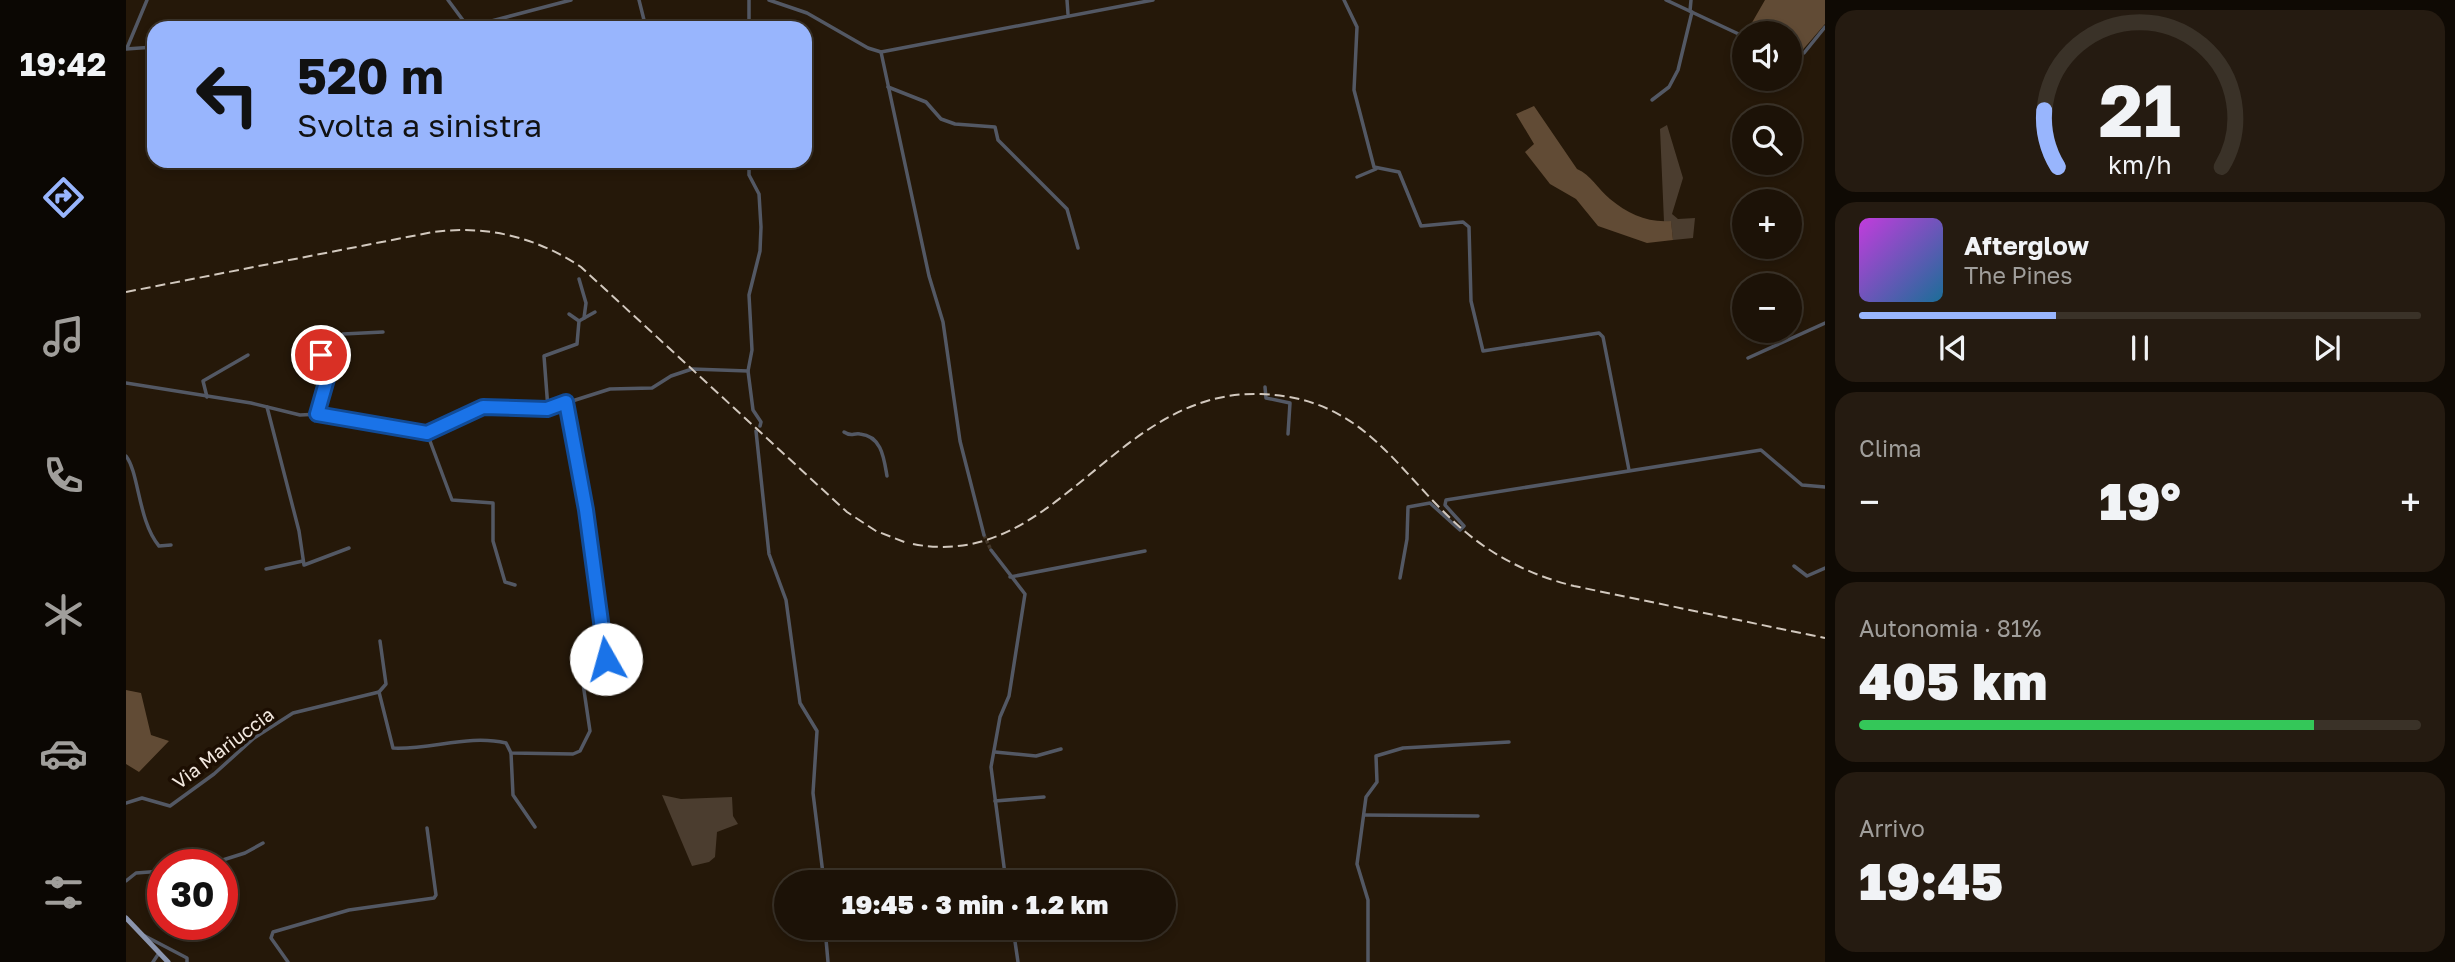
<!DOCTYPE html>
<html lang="it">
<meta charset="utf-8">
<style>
:root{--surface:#1c1207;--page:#251b11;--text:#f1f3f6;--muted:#a09e9b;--line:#3a3228;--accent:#98b5fd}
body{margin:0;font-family:"Golos Text",sans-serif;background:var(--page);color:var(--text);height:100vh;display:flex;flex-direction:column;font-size:26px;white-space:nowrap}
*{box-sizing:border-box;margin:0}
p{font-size:23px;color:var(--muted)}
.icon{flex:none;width:38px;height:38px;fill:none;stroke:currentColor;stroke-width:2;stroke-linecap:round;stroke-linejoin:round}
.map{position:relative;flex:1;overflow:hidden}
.side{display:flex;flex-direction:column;gap:10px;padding:10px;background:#0f0a04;width:630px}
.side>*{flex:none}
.hud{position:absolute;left:21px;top:21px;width:665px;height:147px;border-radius:21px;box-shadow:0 4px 10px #0003,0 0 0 2px var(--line);background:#98b5fd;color:#111;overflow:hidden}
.tools{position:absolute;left:1606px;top:21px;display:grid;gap:14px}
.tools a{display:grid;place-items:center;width:70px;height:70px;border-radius:50%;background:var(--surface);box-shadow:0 4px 10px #0003,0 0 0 2px var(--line);font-size:35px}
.speed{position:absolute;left:21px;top:849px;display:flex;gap:14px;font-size:35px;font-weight:700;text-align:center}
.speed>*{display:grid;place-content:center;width:91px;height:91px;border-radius:50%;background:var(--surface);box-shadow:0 4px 10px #0003,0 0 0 2px var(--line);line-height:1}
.speed .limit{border:10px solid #d22;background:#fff;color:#111}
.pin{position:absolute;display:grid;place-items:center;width:60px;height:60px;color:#fff;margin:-30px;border:4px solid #fff;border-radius:50%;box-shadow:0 2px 7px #0007}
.me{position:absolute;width:77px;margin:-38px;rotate:353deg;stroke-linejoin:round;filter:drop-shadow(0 0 5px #0008)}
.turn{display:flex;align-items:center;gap:24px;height:147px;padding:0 35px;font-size:32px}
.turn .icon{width:91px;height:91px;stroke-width:2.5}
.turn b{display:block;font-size:49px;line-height:60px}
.big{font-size:52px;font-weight:800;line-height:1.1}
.side .card{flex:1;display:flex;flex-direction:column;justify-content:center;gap:10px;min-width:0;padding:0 24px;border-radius:21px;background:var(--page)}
.side .dial{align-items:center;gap:0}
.dial svg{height:182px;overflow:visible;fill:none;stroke:var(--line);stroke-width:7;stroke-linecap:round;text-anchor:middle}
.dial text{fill:var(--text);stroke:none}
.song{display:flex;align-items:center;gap:21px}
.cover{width:84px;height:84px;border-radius:10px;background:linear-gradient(135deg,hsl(290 70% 55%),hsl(200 70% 35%))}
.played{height:7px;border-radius:4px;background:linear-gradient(90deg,var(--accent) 35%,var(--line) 35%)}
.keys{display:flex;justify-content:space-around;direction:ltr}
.heat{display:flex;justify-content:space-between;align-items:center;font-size:38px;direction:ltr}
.charge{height:10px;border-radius:5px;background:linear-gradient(90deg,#34c759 81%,var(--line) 0)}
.trip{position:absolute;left:648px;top:870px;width:402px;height:70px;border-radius:35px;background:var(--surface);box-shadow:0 4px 10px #0003,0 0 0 2px var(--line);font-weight:800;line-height:70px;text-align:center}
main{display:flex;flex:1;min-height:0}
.dock{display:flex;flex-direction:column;width:126px;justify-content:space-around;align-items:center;background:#0b0703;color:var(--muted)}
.dock .icon{width:49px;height:49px}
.dock .on{color:var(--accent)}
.dock b{font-size:32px;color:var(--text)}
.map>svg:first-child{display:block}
.green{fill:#4b3d2f}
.forest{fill:#614b35}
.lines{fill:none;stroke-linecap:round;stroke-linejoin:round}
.minor-tunnel{stroke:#443729;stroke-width:3.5;stroke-dasharray:3.5 2;stroke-linecap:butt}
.minor{stroke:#535864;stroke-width:3.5}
.major{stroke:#8b95ae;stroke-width:5}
.rail{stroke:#d2c8be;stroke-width:2;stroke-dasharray:10 5;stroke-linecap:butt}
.route-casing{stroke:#114b97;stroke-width:18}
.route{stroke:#1a73e8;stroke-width:12}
.labels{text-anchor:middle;stroke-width:7;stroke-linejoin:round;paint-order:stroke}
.street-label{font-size:19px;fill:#f2e8df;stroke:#1c0e02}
</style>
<main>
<nav class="dock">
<b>19:42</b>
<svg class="icon on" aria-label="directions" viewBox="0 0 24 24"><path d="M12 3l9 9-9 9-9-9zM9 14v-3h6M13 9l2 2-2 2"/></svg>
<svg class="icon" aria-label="music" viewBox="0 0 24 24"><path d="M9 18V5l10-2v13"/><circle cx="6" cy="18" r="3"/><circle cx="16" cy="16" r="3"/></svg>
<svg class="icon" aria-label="phone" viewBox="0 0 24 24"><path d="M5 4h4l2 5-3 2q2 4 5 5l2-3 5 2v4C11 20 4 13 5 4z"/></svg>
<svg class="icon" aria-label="climate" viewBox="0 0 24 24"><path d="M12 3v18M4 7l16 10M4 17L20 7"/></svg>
<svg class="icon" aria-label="car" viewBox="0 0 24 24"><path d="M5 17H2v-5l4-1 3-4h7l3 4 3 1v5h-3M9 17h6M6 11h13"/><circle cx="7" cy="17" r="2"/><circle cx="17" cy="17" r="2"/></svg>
<svg class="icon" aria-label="filters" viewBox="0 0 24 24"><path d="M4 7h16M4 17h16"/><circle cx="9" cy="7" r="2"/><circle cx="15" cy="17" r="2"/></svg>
</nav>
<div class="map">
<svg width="1699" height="962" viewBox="0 0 1699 962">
<rect width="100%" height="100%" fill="#251809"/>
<!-- green -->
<g class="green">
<polygon points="1541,125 1557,178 1546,214 1552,219 1569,218 1567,238 1547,240 1545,222 1538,222 1534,129"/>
<polygon points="536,795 555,799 606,797 607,816 612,824 591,832 589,857 583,862 566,866"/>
</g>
<!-- forest -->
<g class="forest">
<polygon points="1639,0 1699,0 1699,24 1674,53 1664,56 1664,33 1620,33"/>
<path d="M1408,106L1451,169C1465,175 1472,189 1484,199C1502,214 1522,223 1545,221L1547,240L1521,243L1472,226L1450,199L1424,184L1399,152L1408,144L1390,114Z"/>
<polygon points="0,690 15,693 25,735 43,741 13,772 0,764"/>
</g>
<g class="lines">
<!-- minor-tunnel -->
<polyline class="minor-tunnel" points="858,535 865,550"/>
<!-- minor -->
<g class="minor">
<polyline points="322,0 342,27"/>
<polyline points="513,0 520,28"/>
<polyline points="643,0 681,13 742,48 755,52 1027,0"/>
<polyline points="941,0 942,14"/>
<polyline points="1218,0 1231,27 1228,90 1248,167 1273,172 1295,226 1337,222 1343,227 1345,301 1357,351 1473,333 1477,337 1503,470"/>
<polyline points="1540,0 1619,37"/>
<polyline points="1564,11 1565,0"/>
<polyline points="339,28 445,0"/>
<polyline points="623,28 623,0"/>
<polyline points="1,48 21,0"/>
<polyline points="0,49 28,47"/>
<polyline points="755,52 803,276 817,322 834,441 858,535"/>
<polyline points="1664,59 1678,53 1699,27"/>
<polyline points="762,87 800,102 815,119 829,124 869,127 872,140 941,209 952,248"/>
<polyline points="1526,100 1543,87 1552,70 1566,12"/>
<polyline points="623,161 623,175 633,194 635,227 634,251 623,295 626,350 622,371 627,410 635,422 634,426"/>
<polyline points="1231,177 1250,169"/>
<polyline points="453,279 460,303 458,318"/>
<polyline points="443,314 453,321 469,312"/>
<polyline points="1622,358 1699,323"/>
<polyline points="0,383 125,403 174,415 194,414 301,433 360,406 421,409 484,389 526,388 545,376 566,369 622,371"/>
<polyline points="1139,387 1140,398 1164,403 1162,434"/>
<polyline points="81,397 77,381 122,355"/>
<polyline points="141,407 173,531 178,565 223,548"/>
<polyline points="422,409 418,356 451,344 453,321"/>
<polyline points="191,414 201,379 192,357 207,356 217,334 257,332"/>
<polyline points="630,431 643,554 660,600 674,703 691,731 687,793 698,882"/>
<path d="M718,432C725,437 727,433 734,434C756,436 758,459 761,476"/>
<polyline points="301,433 326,500 367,503 367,541 379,582 389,585"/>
<path d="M0,456C13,472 12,521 33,546L45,545"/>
<polyline points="865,550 899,594 883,696 874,717 865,767 880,882"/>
<polyline points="1668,566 1681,576 1699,568"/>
<polyline points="140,569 177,561"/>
<polyline points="884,577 1019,551"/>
<polyline points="1274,578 1281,539 1282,507 1304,503 1334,530 1338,526 1319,505 1320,500 1635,450 1676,485 1699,487"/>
<path d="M254,641L260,684L253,692L267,748C305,750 342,734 380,743L385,753L447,754L454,751L464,731L455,670L475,663L480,656L460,510L440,402"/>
<polyline points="869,752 910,756 935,749"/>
<polyline points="385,753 387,795 409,827"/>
<polyline points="869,801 918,797"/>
<polyline points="0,803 16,798 44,806 88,774 128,738 167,713 253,692"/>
<polyline points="1238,815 1352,816"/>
<polyline points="84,864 119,853 137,843"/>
<polyline points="0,881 10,873 37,871"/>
<polyline points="699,928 702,962"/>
<polyline points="887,928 892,962"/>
<polyline points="17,935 61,958 61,962"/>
<polyline points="27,962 33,953"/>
<polyline points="162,962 145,938 147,932 223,910 308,898 310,895 301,828"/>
<polyline points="1242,962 1242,900 1231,864 1240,797 1251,782 1250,756 1277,748 1383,742"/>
</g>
<!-- major -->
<polyline class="major" points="0,918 42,962"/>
<!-- rail -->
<g class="rail">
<path d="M0,292L307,232C361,225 410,237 455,267L721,512L750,531L781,543"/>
<path d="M787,544C931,572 988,389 1135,394C1239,398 1268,469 1336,529C1368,557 1407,576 1448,586L1699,638"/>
</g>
</g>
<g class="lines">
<defs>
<polyline id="route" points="195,355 192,358 201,379 191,414 301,433 357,407 421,409 440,402 460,510 480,659"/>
</defs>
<!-- route casing -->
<use href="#route" class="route-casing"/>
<!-- route -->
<use href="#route" class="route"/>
</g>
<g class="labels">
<!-- street labels -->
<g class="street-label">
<text transform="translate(97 748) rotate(-37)" y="7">Via Mariuccia</text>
</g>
</g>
</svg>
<div class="tools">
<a><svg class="icon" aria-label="sound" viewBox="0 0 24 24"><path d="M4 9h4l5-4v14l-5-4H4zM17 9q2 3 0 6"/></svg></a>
<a><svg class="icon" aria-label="search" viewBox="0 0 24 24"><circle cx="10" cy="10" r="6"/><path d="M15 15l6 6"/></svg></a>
<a>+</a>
<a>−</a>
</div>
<div class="speed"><div class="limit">30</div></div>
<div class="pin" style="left:195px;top:355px;background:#d93025"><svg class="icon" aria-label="arrive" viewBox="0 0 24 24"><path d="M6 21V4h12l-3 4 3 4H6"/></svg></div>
<svg class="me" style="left:480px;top:659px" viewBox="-20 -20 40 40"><circle r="19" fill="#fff"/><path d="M0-13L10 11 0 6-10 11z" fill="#1a73e8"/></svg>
<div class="trip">19:45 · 3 min · 1.2 km</div>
<div class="hud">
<div class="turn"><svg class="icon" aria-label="left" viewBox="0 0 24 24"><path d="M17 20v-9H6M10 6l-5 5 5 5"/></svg><div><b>520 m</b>Svolta a sinistra</div></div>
</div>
</div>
<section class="side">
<div class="card dial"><svg viewBox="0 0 100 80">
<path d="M14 69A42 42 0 1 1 86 69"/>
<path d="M14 69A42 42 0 0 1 8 44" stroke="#98b5fd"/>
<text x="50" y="56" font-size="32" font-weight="700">21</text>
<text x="50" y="72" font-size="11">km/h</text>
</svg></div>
<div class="card">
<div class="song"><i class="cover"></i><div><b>Afterglow</b><p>The Pines</p></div></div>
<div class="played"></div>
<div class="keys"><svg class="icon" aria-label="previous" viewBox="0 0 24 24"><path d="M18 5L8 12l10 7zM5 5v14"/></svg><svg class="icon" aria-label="pause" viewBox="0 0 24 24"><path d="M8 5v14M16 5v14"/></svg><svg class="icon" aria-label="next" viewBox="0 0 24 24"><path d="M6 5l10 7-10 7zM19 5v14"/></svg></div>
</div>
<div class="card"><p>Clima</p>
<div class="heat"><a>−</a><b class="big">19°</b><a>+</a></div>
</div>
<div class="card"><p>Autonomia · 81%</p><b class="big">405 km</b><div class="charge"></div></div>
<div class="card"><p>Arrivo</p><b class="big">19:45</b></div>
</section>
</main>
